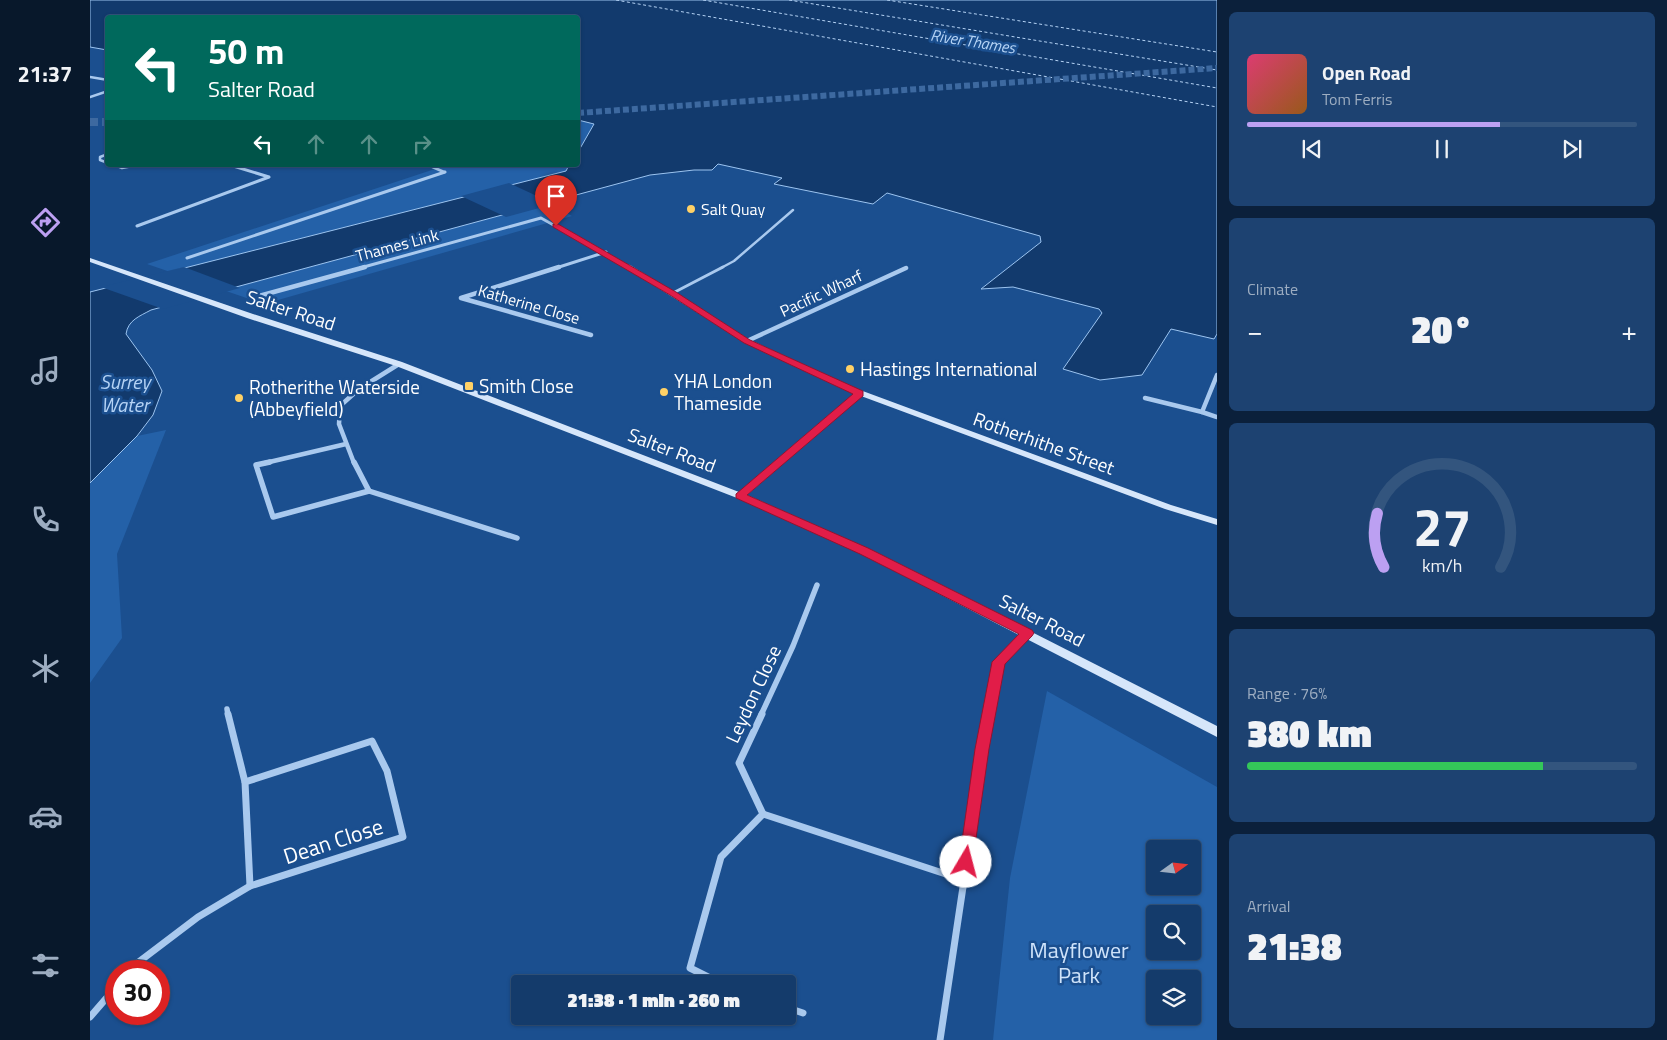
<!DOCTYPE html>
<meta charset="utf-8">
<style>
:root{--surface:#143b6b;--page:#1d4271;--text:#f1f3f6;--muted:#9dadc1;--line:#33557e;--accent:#bca0f2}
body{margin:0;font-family:"Titillium Web",sans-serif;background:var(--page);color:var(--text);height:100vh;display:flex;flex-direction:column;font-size:19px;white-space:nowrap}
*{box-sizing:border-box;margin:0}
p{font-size:16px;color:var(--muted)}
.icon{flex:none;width:28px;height:28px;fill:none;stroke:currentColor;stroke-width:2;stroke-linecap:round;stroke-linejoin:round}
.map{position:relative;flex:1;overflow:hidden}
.details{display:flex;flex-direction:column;gap:12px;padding:12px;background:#0b203b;width:450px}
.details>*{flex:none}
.guide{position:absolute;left:15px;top:15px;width:475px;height:152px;border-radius:5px;box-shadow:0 1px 4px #0004,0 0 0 1px var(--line);background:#00695c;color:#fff;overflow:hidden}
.needle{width:32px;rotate:75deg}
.buttons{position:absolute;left:1056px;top:840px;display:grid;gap:10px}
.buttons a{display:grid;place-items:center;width:55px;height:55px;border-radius:5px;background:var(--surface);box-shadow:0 1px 4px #0004,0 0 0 1px var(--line);font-size:25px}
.speed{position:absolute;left:15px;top:960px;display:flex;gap:10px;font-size:25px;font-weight:700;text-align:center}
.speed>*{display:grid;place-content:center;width:65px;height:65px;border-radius:50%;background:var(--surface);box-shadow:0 1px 4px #0004,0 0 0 1px var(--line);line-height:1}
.speed .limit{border:8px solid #d22;background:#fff;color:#111}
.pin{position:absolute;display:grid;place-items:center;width:42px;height:42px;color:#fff;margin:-51px -21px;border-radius:50% 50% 50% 0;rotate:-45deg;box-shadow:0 0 5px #0007}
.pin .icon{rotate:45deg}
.me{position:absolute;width:55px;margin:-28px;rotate:8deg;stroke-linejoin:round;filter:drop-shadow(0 0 4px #0008)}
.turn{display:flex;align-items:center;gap:18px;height:105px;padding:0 20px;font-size:22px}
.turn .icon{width:65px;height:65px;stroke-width:2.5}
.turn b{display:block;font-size:35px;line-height:42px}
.lanes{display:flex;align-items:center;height:48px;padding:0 20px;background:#0003;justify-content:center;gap:25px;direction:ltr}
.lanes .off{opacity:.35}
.big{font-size:38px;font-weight:800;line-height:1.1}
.details .tile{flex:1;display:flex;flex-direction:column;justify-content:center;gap:8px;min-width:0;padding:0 18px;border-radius:8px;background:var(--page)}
.details .dial{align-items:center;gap:0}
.dial svg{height:130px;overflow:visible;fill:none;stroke:var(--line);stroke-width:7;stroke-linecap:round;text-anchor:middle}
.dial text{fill:var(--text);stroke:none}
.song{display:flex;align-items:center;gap:15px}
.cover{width:60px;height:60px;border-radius:8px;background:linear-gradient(135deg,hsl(340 70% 55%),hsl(30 70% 35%))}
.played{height:5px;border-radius:2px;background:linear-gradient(90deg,var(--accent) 65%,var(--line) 65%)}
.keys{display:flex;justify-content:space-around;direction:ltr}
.heat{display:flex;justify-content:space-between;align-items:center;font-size:28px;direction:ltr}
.charge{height:8px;border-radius:4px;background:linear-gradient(90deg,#34c759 76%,var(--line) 0)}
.trip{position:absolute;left:421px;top:975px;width:285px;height:50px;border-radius:5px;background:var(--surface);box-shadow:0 1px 4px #0004,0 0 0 1px var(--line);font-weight:800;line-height:50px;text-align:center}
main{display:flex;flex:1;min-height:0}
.dock{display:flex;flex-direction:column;width:90px;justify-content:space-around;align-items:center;background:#08182b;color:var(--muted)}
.dock .icon{width:35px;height:35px}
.dock .current{color:var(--accent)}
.dock b{font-size:22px;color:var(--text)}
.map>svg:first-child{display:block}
.green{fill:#2461a8;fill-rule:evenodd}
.water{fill:#123a6d;stroke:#9cc4f0}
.pier{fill:#1b4f8f}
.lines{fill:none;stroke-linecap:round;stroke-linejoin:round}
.ferry{stroke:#b5d3f5;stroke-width:1;stroke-dasharray:3 2.5;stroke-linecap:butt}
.primary-tunnel-far1{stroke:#3d69a0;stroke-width:6;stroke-dasharray:6 3;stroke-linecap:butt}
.primary-tunnel{stroke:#3d69a0;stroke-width:8;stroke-dasharray:8 4;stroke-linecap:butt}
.lane-far1{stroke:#a9c9ee;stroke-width:2.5}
.lane{stroke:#a9c9ee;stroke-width:3}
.street-far4{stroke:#a9c9ee;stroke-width:2.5}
.street-far3{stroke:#a9c9ee;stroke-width:3}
.street-far2{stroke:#a9c9ee;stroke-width:4.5}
.street-far1{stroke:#a9c9ee;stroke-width:5.5}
.street{stroke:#a9c9ee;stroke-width:7}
.secondary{fill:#d6e6fa;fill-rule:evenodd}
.route{fill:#e11d48;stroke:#92132f}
.poi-dot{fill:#ffd166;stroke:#1b4f8f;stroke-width:2}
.labels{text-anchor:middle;stroke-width:5;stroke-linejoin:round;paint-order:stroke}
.far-water-label{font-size:16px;font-style:italic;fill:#b5d3f5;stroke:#1b4f8f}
.far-poi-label{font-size:16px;fill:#fff;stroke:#1b4f8f;text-anchor:start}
.far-street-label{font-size:16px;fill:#fff;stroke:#1b4f8f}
.street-label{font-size:19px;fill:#fff;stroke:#1b4f8f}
.poi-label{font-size:19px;fill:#fff;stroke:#1b4f8f;text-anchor:start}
.water-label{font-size:20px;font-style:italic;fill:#b5d3f5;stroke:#1b4f8f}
.near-street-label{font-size:22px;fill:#fff;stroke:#1b4f8f}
.near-park-label{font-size:22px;fill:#cfe3fa;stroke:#1b4f8f}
</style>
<main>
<nav class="dock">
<b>21:37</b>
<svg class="icon current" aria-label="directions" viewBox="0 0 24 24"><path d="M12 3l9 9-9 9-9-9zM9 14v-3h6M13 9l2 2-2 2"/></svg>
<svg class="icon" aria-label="music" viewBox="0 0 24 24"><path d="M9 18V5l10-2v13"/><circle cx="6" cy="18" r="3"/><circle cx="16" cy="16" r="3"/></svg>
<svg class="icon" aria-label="phone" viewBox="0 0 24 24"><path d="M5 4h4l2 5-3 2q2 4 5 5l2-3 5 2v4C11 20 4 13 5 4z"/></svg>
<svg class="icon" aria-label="climate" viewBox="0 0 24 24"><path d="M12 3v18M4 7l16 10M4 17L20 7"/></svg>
<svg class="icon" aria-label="car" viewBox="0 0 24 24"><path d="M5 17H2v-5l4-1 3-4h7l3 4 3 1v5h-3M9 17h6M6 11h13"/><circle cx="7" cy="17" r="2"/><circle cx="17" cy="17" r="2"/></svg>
<svg class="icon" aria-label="filters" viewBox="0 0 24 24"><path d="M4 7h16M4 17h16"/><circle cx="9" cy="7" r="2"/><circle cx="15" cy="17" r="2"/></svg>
</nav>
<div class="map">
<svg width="1127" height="1040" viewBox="0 0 1127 1040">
<rect width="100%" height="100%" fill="#1b4f8f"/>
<!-- green -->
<g class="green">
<polygon points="488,120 584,143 582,164 459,203 482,216 174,304 57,264 357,165 488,165"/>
<polygon points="76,430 27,554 32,638 0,683 0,483 47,436"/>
<path d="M957,691L1127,787V1040H903L920,878ZM1065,849H1102V886H1065ZM1065,914H1102V951H1065ZM1065,979H1102V1016H1065Z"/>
</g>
<!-- water -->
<path class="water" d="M0,0H1127V334L1124,339L1081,329L1052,375L1010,380L973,369L1012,313L1009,309L923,287L891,289L951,242L950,236L797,193L783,204L684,184L692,178L628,164L622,170H604L560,175L61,310C50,316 38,320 36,334L62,370L72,391L63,415L47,436L0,483V292L476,171L479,165H488V152L504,124L488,120V18H18L17,50L0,47Z"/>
<!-- pier -->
<g class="pier">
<polygon points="419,183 464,204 416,217 371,196"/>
<polygon points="94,267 150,288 73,309 11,287"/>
</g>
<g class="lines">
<!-- ferry -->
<g class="ferry">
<polyline points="526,0 1127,107"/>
<polyline points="613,0 1127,88"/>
<polyline points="699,0 1127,70"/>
<polyline points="797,0 1127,52"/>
</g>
<!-- primary-tunnel-far1 -->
<polyline class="primary-tunnel-far1" points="488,113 1127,68"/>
<!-- primary-tunnel -->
<polyline class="primary-tunnel" points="0,122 18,122"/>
<!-- lane-far1 -->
<g class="lane-far1">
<polyline points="18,154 10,157 10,160 18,163"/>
<polyline points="25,165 32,168 48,165"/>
<polyline points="631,268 644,261 703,210"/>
</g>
<!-- lane -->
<polyline class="lane" points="583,293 633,267"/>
<!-- street-far4 -->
<g class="street-far4">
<polyline points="0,77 18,80"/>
<polyline points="0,97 18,91"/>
</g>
<!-- street-far3 -->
<g class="street-far3">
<polyline points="338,165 354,172"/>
<polyline points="47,226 179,177 140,165"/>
<polyline points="97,258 355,172"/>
<polyline points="270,268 451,218 541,268"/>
<polyline points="466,268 516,252"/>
</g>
<!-- street-far2 -->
<g class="street-far2">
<polyline points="469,267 371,298 501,335"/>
<polyline points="539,267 657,341 770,393"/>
<polyline points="169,296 275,267"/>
<polyline points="657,341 816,268"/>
<polyline points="1127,375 1112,412 1127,417"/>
<polyline points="1055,398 1112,412"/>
<polyline points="175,463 256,444"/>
<polyline points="264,463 249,424 250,406 269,389 309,364"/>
</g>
<!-- street-far1 -->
<g class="street-far1">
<polyline points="180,462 166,465 183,517 279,491"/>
<polyline points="264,462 279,491 427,538"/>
<polyline points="137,709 138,715"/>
<polyline points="671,715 703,646 727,585"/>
<polyline points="899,715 909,662 937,633"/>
</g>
<!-- street -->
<g class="street">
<polyline points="138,714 155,782"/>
<polygon points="282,741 297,771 313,837 160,886 155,782"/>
<polyline points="673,814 874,880"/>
<polyline points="40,971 46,964 108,917 160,886"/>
<polyline points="632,984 600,968 631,857 673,814 649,763 672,714"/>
<polyline points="698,1008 713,1013"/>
<polyline points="0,1017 26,987"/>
<polyline points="850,1040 899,714"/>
</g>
<!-- secondary -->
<polygon class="secondary" points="0,258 163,314 312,362 649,492 767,391 770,390 1081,505 1127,519 1127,525 1075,509 771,396 657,495 778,549 1127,726 1127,737 770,553 647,498 306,366 157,318 0,262"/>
</g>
<!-- route -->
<polygon class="route" points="463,224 468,224 586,292 660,340 773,391 773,396 657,495 778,548 942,630 944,633 942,636 915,664 899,749 882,866 876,868 871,866 869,862 885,749 902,662 929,634 770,554 646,498 646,494 763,394 654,343 580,295 463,227"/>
<!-- markers -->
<g class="poi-dot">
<circle cx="601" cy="209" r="5"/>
<circle cx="760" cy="369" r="5"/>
<rect x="374" y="381" width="10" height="10" rx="2.5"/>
<circle cx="574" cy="392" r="5"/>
<circle cx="149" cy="398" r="5"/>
</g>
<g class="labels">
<!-- far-water labels -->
<g class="far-water-label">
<text transform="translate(883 41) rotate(9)" y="6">River Thames</text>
</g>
<!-- far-poi labels -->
<g class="far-poi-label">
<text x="611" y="215">Salt Quay</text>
</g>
<!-- far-street labels -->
<g class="far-street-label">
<text transform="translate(307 245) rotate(-15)" y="6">Thames Link</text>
<text transform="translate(731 293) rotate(-25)" y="6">Pacific Wharf</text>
<text transform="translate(439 304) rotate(16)" y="6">Katherine Close</text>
</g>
<!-- street labels -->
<g class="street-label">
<text transform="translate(201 310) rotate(18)" y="7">Salter Road</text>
<text transform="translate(954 443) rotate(20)" y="7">Rotherhithe Street</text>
<text transform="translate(582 450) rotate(21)" y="7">Salter Road</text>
<text transform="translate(952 620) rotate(27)" y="7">Salter Road</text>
<text transform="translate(663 694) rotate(-65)" y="7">Leydon Close</text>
</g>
<!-- poi labels -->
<g class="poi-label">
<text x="770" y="376">Hastings International</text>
<text x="584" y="388">YHA London<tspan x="584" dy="22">Thameside</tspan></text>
<text x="389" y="393">Smith Close</text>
<text x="159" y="394">Rotherithe Waterside<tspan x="159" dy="22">(Abbeyfield)</tspan></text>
</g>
<!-- water labels -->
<g class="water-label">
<text x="35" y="389">Surrey<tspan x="35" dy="23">Water</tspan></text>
</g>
<!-- near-street labels -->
<g class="near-street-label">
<text transform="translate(243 841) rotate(-18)" y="8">Dean Close</text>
</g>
<!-- near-park labels -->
<g class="near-park-label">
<text x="989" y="958">Mayflower<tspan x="989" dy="25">Park</tspan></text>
</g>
</g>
</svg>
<div class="buttons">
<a><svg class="needle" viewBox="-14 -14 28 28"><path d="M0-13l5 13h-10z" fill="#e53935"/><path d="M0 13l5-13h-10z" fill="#9dadc1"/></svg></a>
<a><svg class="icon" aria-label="search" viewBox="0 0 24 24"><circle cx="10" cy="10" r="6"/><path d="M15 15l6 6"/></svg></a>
<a><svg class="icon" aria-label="layers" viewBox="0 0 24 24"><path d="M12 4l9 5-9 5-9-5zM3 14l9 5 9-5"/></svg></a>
</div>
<div class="speed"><div class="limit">30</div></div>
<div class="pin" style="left:466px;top:226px;background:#d93025"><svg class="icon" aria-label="arrive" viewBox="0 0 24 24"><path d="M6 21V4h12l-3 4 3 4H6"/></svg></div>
<svg class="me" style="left:876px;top:862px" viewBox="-20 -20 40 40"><circle r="19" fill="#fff"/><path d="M0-13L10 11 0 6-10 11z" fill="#e11d48"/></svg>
<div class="trip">21:38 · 1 min · 260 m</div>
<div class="guide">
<div class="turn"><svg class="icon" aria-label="left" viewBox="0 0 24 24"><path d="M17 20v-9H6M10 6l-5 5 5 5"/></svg><div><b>50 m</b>Salter Road</div></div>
<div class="lanes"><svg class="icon" aria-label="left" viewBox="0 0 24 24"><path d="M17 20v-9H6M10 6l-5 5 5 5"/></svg><svg class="icon off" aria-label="ahead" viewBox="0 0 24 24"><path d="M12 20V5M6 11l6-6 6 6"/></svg><svg class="icon off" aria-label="ahead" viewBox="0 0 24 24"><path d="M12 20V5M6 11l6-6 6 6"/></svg><svg class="icon off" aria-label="right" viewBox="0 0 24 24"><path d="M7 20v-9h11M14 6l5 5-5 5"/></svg></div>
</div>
</div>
<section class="details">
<div class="tile">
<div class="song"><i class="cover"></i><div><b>Open Road</b><p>Tom Ferris</p></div></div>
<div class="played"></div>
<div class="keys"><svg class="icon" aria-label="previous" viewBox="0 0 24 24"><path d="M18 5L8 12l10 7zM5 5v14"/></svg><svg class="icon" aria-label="pause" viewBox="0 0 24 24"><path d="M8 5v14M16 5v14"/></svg><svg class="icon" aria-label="next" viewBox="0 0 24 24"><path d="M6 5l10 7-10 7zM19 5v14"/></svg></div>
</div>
<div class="tile"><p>Climate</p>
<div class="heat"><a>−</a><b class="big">20°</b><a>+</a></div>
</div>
<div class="tile dial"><svg viewBox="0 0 100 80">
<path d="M14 69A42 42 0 1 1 86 69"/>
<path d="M14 69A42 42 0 0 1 10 36" stroke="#bca0f2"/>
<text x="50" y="56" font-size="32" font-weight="700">27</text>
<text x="50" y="72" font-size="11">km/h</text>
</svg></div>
<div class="tile"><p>Range · 76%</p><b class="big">380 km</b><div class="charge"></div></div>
<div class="tile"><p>Arrival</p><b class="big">21:38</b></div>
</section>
</main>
